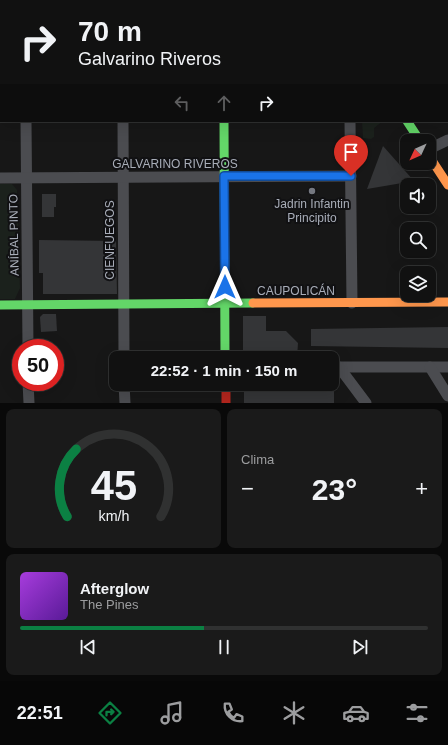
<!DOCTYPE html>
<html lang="es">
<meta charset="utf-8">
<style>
:root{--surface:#111;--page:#1a1a1a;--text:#f1f3f6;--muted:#9c9d9f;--line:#303131;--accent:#0b8043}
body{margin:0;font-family:Helvetica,sans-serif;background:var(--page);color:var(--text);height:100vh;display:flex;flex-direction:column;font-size:15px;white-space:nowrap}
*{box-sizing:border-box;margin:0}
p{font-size:13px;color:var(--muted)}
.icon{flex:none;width:22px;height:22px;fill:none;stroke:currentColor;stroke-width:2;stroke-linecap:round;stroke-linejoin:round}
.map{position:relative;height:403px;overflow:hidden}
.side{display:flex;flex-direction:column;gap:6px;padding:6px;background:#090909;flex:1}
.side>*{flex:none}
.guide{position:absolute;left:0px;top:0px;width:448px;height:122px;box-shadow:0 4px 16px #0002,0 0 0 1px var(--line);background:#111;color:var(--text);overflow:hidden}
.needle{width:26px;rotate:226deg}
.controls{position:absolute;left:400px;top:134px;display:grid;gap:8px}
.controls a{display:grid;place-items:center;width:36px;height:36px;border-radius:8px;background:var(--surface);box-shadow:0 4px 16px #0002,0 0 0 1px var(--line);font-size:20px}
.speed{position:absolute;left:12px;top:339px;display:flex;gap:8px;font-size:20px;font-weight:700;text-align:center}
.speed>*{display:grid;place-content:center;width:52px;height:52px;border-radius:50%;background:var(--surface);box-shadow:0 4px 16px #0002,0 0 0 1px var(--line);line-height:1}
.speed .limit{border:6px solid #d22;background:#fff;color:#111}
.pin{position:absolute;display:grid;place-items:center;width:34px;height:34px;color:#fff;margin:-41px -17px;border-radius:50% 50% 50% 0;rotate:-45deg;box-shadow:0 0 4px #0007}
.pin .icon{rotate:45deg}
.me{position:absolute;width:44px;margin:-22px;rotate:0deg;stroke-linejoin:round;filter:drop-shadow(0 0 3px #0008)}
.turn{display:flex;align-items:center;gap:14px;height:84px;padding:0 12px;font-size:18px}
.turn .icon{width:52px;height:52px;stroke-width:2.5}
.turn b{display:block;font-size:28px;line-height:34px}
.lanes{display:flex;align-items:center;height:38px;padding:0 12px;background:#0003;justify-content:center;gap:20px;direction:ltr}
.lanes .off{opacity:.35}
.big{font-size:30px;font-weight:700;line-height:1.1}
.side .card{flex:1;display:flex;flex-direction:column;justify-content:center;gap:6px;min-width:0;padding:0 14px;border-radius:8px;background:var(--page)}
.side .dial{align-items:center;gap:0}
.dial svg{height:104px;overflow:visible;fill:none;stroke:var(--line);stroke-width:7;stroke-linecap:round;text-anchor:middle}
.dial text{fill:var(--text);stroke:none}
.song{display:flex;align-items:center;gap:12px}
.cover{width:48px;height:48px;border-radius:6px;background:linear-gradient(135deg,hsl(280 70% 55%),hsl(270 70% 35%))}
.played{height:4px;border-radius:2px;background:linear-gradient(90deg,var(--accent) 45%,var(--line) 45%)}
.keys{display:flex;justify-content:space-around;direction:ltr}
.heat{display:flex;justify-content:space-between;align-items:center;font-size:22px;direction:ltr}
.side .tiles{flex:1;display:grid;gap:6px;grid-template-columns:1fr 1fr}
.card:last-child{grid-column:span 2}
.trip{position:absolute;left:109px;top:351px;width:230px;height:40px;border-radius:8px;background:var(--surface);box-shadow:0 4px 16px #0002,0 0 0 1px var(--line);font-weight:700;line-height:40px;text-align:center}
.tabs{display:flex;height:64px;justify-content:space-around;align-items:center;background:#070707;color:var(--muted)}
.tabs .icon{width:28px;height:28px}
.tabs .selected{color:var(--accent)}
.tabs b{font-size:18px;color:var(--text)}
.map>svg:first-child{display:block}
.green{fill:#1b211c}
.building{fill:#343537}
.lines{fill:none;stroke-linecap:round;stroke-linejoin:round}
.street{stroke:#4b4c50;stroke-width:11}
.fast{stroke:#63d668;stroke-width:9}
.slow{stroke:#ff974d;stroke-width:9}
.jam{stroke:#b3261e;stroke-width:9}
.route-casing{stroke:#114b97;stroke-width:10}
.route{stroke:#1a73e8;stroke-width:7}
.poi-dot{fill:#757880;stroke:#111113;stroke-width:1.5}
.labels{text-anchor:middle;stroke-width:4;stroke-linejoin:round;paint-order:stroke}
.street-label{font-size:12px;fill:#a8adb8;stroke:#111113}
.poi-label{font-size:12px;fill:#a8adb8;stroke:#111113}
</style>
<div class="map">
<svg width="448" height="403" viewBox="0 0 448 403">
<rect width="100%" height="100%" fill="#171717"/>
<!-- green -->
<g class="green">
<polygon points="362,121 383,121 374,128 374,137 371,139 363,138"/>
<polygon points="0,184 12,184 17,190 20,288 15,299 0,299"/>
</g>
<!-- building -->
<g class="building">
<polygon points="383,146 414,181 367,189"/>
<polygon points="42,194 56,194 56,207 54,207 54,217 42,217"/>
<polygon points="39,240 116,241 117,294 43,294 43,273 39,273"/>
<polygon points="43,314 56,314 57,331 41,332 40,317"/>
<polygon points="243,316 266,316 266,331 286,331 298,343 297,358 243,358"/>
<polygon points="448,327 448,348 311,346 311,329"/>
<polygon points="244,384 297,384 297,390 334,390 334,403 244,403"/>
</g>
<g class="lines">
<!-- street -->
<g class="street">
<polyline points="26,0 26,1"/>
<polyline points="122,0 122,1"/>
<polyline points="362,1 365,0"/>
<polyline points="26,121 28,348"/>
<polyline points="123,121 124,358"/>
<polyline points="350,121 352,303"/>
<polyline points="429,149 448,140"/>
<polyline points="0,178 351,176"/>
<polyline points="332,367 448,367"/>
<polyline points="339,367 366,403"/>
<polyline points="430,367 448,396"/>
<polyline points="28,382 29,403"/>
<polyline points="124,384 125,403"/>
</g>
<!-- fast -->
<g class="fast">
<polyline points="224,0 224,1"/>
<polyline points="224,121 225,358"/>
<polyline points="407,121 420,141"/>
<polyline points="0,305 253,303"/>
</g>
<!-- slow -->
<g class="slow">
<polyline points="330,0 330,1"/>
<polyline points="429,156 448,185"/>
<polyline points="253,303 448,302"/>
</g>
<!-- jam -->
<polyline class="jam" points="226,384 226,403"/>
</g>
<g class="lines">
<defs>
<polyline id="route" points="225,287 224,176 351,176"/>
</defs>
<!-- route casing -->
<use href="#route" class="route-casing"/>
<!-- route -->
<use href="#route" class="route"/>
</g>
<!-- markers -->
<circle class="poi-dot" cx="312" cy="191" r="4"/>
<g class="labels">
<!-- street labels -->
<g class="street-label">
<text x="175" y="168">GALVARINO RIVEROS</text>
<text transform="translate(14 235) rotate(-91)" y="4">ANÍBAL PINTO</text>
<text transform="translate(110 240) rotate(-90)" y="4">CIENFUEGOS</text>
<text x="296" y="295">CAUPOLICÁN</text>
</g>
<!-- poi labels -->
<g class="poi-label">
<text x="312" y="208">Jadrin Infantin<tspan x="312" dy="14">Principito</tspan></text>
</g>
</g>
</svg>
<div class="controls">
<a><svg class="needle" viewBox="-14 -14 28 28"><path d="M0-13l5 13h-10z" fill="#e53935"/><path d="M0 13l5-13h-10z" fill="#9c9d9f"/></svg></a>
<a><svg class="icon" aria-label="sound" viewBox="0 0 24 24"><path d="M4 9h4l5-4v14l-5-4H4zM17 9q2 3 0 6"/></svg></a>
<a><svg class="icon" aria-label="search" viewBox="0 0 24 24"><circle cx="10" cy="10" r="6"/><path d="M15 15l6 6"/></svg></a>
<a><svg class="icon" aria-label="layers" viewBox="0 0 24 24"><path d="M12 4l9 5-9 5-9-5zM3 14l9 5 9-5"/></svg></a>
</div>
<div class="speed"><div class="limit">50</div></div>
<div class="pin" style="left:351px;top:176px;background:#d93025"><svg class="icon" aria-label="arrive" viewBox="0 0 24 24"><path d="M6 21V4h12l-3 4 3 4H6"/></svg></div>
<svg class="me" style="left:225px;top:287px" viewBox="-20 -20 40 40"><path d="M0-17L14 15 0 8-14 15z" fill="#1a73e8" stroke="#fff" stroke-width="4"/></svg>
<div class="trip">22:52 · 1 min · 150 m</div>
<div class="guide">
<div class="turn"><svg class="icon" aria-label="right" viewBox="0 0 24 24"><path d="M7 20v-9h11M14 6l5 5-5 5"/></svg><div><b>70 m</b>Galvarino Riveros</div></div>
<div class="lanes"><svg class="icon off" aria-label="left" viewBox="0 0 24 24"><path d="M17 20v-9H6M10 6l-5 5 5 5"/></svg><svg class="icon off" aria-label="ahead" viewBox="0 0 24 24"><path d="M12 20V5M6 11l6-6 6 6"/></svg><svg class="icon" aria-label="right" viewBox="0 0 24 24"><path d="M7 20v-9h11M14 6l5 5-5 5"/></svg></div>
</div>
</div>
<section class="side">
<div class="tiles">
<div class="card dial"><svg viewBox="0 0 100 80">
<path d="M14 69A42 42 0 1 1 86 69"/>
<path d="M14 69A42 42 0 0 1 21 17" stroke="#0b8043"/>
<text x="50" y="56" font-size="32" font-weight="700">45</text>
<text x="50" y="72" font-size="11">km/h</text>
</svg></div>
<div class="card"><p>Clima</p>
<div class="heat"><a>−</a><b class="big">23°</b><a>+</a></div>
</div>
<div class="card">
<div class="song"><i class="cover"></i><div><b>Afterglow</b><p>The Pines</p></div></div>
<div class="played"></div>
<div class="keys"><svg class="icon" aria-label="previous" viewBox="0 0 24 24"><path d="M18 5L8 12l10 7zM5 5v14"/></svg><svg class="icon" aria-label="pause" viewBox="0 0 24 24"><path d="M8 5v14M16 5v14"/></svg><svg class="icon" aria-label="next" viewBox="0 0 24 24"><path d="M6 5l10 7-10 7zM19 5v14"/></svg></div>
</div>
</div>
</section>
<nav class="tabs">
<b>22:51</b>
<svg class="icon selected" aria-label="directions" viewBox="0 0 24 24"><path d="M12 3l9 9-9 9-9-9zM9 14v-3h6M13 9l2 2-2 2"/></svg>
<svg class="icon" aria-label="music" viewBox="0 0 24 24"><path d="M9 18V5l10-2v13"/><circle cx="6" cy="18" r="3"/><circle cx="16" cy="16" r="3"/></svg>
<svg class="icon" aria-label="phone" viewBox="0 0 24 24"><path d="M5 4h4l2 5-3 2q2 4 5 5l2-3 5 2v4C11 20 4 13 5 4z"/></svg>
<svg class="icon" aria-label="climate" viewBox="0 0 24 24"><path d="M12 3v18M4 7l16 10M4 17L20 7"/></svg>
<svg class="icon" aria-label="car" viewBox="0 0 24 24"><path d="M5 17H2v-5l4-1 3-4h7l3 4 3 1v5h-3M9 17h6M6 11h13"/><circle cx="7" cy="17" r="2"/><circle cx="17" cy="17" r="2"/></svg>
<svg class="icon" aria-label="filters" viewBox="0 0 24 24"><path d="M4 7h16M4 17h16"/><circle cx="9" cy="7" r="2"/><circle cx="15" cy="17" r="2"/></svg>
</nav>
